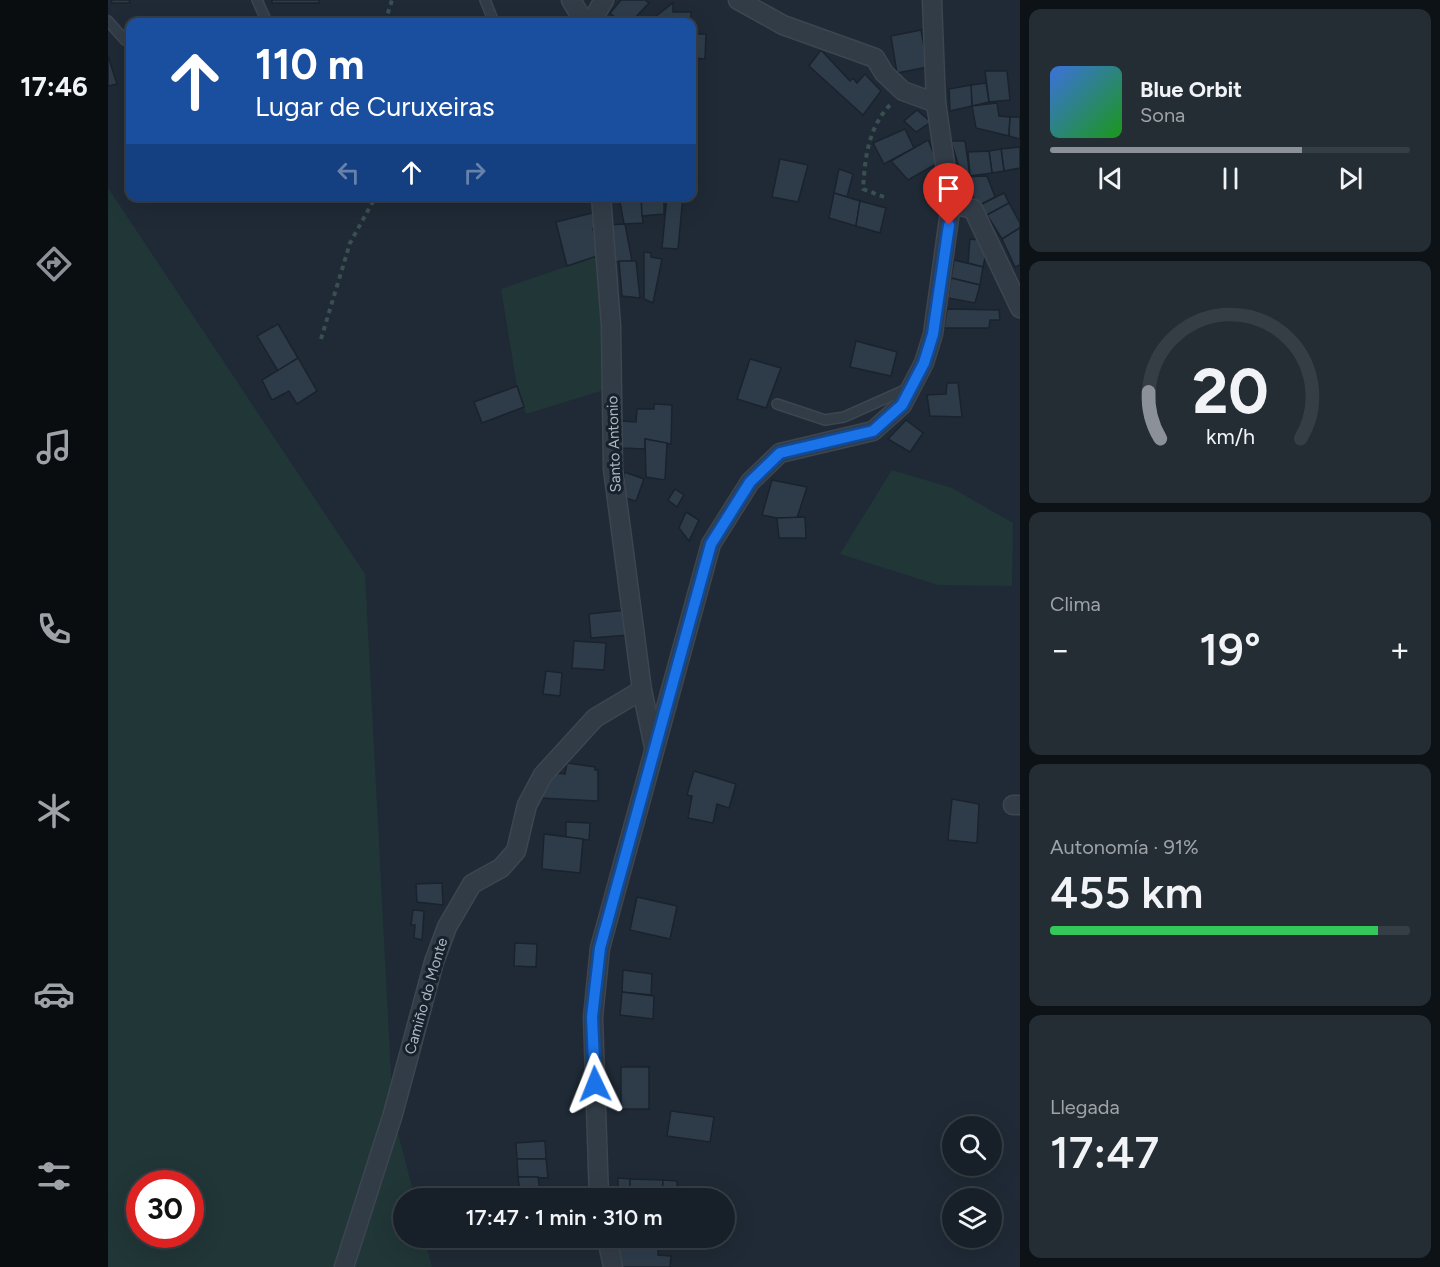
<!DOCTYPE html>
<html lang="es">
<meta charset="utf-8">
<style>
:root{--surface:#172028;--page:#242d34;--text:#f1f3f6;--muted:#9ea3a8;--line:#363e45;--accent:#8c9099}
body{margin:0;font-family:Figtree,sans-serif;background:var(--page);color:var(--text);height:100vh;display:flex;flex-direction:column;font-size:22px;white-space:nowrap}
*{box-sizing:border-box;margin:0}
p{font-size:20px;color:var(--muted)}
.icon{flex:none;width:33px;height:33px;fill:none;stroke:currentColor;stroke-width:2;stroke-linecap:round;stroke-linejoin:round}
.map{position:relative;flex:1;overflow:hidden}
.details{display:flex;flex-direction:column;gap:9px;padding:9px;background:#0d1216;width:420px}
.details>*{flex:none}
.top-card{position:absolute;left:18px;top:18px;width:570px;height:183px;border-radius:12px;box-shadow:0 6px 24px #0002,0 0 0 2px var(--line);background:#1a4fa0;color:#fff;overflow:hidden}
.fabs{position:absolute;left:834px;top:1116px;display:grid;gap:12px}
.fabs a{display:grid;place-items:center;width:60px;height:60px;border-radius:50%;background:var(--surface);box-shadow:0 6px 24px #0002,0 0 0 2px var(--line);font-size:30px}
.speed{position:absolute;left:18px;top:1170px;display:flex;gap:12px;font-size:30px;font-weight:700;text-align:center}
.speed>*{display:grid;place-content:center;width:78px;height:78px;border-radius:50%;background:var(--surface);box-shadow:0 6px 24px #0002,0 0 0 2px var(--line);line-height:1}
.speed .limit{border:9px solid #d22;background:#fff;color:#111}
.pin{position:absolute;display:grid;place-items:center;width:51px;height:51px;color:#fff;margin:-62px -26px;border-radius:50% 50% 50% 0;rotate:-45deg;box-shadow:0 0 6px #0007}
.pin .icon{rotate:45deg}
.me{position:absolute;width:66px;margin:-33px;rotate:358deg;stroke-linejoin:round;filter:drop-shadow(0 0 4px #0008)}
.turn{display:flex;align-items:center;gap:21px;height:126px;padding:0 30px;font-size:27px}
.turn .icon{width:78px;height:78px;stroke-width:2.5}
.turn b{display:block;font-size:42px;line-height:51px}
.lanes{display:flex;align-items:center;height:57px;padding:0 30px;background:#0003;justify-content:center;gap:30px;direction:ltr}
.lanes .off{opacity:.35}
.big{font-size:45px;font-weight:600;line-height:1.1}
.details .tile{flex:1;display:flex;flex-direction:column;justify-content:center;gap:9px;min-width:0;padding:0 21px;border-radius:12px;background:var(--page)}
.details .dial{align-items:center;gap:0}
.dial svg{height:156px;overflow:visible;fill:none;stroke:var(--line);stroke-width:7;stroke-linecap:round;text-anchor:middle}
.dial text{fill:var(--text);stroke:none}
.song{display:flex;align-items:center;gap:18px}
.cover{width:72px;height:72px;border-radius:9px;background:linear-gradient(135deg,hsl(220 70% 55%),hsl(120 70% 35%))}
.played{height:6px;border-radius:3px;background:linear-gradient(90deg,var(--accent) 70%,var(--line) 70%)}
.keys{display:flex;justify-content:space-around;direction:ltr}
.heat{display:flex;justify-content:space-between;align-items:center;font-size:33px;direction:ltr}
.charge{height:9px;border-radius:4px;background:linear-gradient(90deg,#34c759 91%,var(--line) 0)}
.trip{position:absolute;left:285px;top:1188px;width:342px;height:60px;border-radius:30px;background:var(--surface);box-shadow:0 6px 24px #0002,0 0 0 2px var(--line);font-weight:600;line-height:60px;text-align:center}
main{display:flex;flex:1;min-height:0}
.dock{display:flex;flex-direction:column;width:108px;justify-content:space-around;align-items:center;background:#090d10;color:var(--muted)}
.dock .icon{width:42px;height:42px}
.dock .active{color:var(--accent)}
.dock b{font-size:27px;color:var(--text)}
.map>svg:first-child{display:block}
.green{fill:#213637;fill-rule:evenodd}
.building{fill:#2e3c4a;stroke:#1a232d;stroke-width:1.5}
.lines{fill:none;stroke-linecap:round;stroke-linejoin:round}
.service-casing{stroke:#3c4550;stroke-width:12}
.minor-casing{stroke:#3c4550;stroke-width:21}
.path{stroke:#394f50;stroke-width:4;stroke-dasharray:4.5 4.5;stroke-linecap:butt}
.service{stroke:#323c47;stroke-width:9}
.minor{stroke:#323c47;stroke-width:18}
.route-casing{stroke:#114b97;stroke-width:15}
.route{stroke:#1a73e8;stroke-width:10}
.labels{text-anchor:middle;stroke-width:6;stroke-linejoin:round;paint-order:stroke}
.street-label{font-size:15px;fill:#acb7c4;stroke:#18212b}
</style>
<main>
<nav class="dock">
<b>17:46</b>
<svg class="icon active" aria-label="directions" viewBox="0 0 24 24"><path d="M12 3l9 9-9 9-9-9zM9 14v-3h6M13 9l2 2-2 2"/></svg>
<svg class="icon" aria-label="music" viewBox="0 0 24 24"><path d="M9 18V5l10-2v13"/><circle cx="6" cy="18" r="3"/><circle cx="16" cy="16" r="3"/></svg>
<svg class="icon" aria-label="phone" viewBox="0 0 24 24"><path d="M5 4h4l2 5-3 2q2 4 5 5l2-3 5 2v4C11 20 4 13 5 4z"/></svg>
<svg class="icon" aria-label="climate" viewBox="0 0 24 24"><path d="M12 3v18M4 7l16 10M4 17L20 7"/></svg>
<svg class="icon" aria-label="car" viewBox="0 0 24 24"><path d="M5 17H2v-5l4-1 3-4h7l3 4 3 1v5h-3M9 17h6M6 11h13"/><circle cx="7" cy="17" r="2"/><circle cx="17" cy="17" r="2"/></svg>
<svg class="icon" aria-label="filters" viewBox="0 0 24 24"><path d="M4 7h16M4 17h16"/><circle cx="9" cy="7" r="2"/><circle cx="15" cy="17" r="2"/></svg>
</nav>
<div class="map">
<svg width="912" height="1267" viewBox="0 0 912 1267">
<rect width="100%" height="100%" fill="#1f2a36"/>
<!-- green -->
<g class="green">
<path d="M0,188L257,574L285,1114L307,1198H296V1238H316L324,1267H0ZM32,1184H82V1234H32Z"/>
<polygon points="492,255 496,390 418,414 409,386 393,289"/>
<polygon points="784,470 844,488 905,523 904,586 830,585 732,554"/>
</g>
<!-- building -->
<g class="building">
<polygon points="3,0 21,0 22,3 4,3"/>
<rect x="164" y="0" width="47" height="3"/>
<polygon points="513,0 537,0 541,3 523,22 512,22 502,13"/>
<polygon points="565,3 565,12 583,12 583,22 548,22 548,16"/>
<polygon points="813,30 820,67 789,73 783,36"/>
<polygon points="584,34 598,34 597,59 584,58"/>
<polygon points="713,50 742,81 745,78 749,83 757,74 773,91 755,115 701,66"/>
<polygon points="0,56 9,84 0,86"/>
<polygon points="877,71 899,71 902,100 881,102"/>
<polygon points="878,83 881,102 864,106 863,85"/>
<polygon points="863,85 864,106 842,111 841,89"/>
<polygon points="889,103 891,116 902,117 901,136 868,128 864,106"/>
<polygon points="809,110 823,122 808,132 796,121"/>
<polygon points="902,117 912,117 912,139 901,136"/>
<polygon points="797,129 806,148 776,164 765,143"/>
<polygon points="584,136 586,136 590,181 584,182"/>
<polygon points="820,140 830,163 800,180 783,161"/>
<polygon points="843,141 857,141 862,176 854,177"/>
<polygon points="912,147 912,168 896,171 893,149"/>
<polygon points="893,149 896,171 884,173 881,151"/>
<polygon points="881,151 884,173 862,176 860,152"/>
<polygon points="672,159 700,165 690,202 664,197"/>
<polygon points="731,169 745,174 739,197 726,193"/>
<polygon points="879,176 887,197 870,206 854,177"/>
<polygon points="726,193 752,201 748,226 721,218"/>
<polygon points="896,193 901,203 877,216 870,206"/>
<polygon points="511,196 533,196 535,223 516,224"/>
<polygon points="533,196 556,196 556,214 534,216"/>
<polygon points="559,196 575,196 570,249 554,248"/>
<polygon points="752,201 778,208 772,233 748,226"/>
<polygon points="901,203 912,223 912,228 894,239 879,215"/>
<polygon points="488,212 491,227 485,229 492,255 459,266 448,222"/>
<polygon points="517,224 524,261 505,262 499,225"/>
<polygon points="912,228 912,265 907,267 894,239"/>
<polygon points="862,239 871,240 878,254 875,267 860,263"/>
<polygon points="536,252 543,253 543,257 554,259 545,303 536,299"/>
<polygon points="846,260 875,267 872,285 843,278"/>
<polygon points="511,261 528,261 532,298 514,296"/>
<polygon points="843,278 872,285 867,303 840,298"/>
<polygon points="839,309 891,310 892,320 882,320 881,328 836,328"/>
<polygon points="170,324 190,358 170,371 149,336"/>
<polygon points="748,341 789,352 783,376 742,367"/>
<polygon points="190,358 209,391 189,404 181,391 164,400 154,380"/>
<polygon points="642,359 673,368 658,408 629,399"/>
<polygon points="839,383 850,383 854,417 822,416 819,395 838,394"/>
<polygon points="409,386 416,407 374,423 366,402"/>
<polygon points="546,404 564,405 563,444 537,439 537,449 514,448 514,421 528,422 529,409 546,409"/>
<polygon points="798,420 815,433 802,452 780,439"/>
<polygon points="537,439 559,443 557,480 538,477"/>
<polygon points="516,472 536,479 528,501 517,498"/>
<polygon points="664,480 699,487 689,518 669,518 654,515"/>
<polygon points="567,489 576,495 569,507 560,500"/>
<polygon points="578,512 591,520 581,541 571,528"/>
<polygon points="697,517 698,538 671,538 669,518"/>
<polygon points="519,610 521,635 483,638 481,614"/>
<polygon points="466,641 498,643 496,670 464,668"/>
<polygon points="438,671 454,673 452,696 435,694"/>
<polygon points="459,763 487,767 487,770 490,770 490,801 433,798 446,773 457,774"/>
<polygon points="586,771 628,784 621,808 609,804 605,823 580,818 584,796 579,795"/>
<polygon points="844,799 871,804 869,843 840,840"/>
<polygon points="458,822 482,823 481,840 458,838"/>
<polygon points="436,834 475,839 472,873 434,869"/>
<polygon points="334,883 335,905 309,902 308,884"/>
<polygon points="529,897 569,906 562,939 522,930"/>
<polygon points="305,910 316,911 314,940 306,938 307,925 303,925"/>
<polygon points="407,943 429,944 428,967 406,966"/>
<polygon points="515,970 544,974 543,995 514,992"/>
<polygon points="514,992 546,996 545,1019 512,1015"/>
<rect x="513" y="1067" width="28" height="42"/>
<polygon points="563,1111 606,1117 602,1142 559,1136"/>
<polygon points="437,1141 438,1159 409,1159 408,1143"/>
<polygon points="409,1159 438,1159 440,1178 410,1177"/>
<polygon points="410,1177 430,1177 433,1198 413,1198"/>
<polygon points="510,1178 522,1179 522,1196 510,1196"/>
<polygon points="522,1179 555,1180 554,1198 522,1196"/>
<polygon points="555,1180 569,1181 569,1198 554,1198"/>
<polygon points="440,1238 471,1238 472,1244 441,1246"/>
<polygon points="506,1244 550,1246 550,1255 563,1256 562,1267 511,1267"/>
</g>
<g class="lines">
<defs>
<g id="service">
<polyline points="149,0 159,22"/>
<polyline points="377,0 386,22"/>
<polyline points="0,21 17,40"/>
<polyline points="669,404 717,420 736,417 801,388"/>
</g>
<g id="minor">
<polyline points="463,0 476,22"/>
<polyline points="630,0 675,25 767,58 776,73 795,91 828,103"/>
<polyline points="483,22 496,0"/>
<polyline points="493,196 503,325 505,469 534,690 546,747"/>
<polyline points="843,204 865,209 912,308"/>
<polyline points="905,805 912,805"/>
<polyline points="491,1198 485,1017 492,948 603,544 642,482 672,453 765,431 794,405 816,363 825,334 843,204 828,103 824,0"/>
<polyline points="499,1238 505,1267"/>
<polyline points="236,1267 285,1114 326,962 339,927 364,884 393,868 408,851 419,805 435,775 487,718 534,690"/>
</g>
</defs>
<!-- service casing -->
<use href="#service" class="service-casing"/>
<!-- minor casing -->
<use href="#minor" class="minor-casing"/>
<!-- path -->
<g class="path">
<polyline points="277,22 284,0"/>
<path d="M776,197L755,189C757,158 760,128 782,105"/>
<polyline points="213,339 242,243 268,196"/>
</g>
<!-- service -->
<use href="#service" class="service"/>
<!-- minor -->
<use href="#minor" class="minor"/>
</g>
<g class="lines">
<defs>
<polyline id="route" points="487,1084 484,1017 492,948 603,544 642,482 672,453 765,431 794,405 816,363 825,334 841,225"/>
</defs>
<!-- route casing -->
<use href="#route" class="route-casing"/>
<!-- route -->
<use href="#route" class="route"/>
</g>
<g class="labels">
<!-- street labels -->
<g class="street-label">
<text transform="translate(506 444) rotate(-92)" y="5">Santo Antonio</text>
<text transform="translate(318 996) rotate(-74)" y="5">Camiño do Monte</text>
</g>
</g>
</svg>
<div class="fabs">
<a><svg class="icon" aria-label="search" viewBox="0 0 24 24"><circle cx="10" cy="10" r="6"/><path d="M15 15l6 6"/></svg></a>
<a><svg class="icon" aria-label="layers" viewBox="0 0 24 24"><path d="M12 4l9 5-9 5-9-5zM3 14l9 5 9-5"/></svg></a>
</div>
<div class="speed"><div class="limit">30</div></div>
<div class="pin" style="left:841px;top:225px;background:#d93025"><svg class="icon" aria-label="arrive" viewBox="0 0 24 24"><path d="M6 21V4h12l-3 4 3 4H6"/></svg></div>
<svg class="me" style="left:487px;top:1084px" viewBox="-20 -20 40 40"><path d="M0-17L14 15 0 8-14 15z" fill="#1a73e8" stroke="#fff" stroke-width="4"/></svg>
<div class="trip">17:47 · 1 min · 310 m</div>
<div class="top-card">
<div class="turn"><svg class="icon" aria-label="ahead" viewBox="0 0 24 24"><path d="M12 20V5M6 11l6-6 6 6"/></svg><div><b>110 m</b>Lugar de Curuxeiras</div></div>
<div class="lanes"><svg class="icon off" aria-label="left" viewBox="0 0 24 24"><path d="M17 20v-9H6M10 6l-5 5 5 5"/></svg><svg class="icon" aria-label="ahead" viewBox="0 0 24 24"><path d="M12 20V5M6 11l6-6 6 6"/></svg><svg class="icon off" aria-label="right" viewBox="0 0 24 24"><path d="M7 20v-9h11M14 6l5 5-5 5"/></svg></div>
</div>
</div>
<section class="details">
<div class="tile">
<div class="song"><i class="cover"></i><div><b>Blue Orbit</b><p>Sona</p></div></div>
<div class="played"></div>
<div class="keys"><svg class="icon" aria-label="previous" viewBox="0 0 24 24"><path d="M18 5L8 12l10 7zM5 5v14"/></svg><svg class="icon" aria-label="pause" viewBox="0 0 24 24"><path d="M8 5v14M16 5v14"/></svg><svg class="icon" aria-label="next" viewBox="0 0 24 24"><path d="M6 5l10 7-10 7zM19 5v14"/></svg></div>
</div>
<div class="tile dial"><svg viewBox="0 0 100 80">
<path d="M14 69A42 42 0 1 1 86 69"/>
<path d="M14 69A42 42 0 0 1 8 45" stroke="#8c9099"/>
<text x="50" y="56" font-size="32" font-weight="700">20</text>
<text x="50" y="72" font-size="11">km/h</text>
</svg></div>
<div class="tile"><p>Clima</p>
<div class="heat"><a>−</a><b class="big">19°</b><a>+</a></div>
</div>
<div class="tile"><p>Autonomía · 91%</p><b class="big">455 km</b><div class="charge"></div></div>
<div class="tile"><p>Llegada</p><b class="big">17:47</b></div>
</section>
</main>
